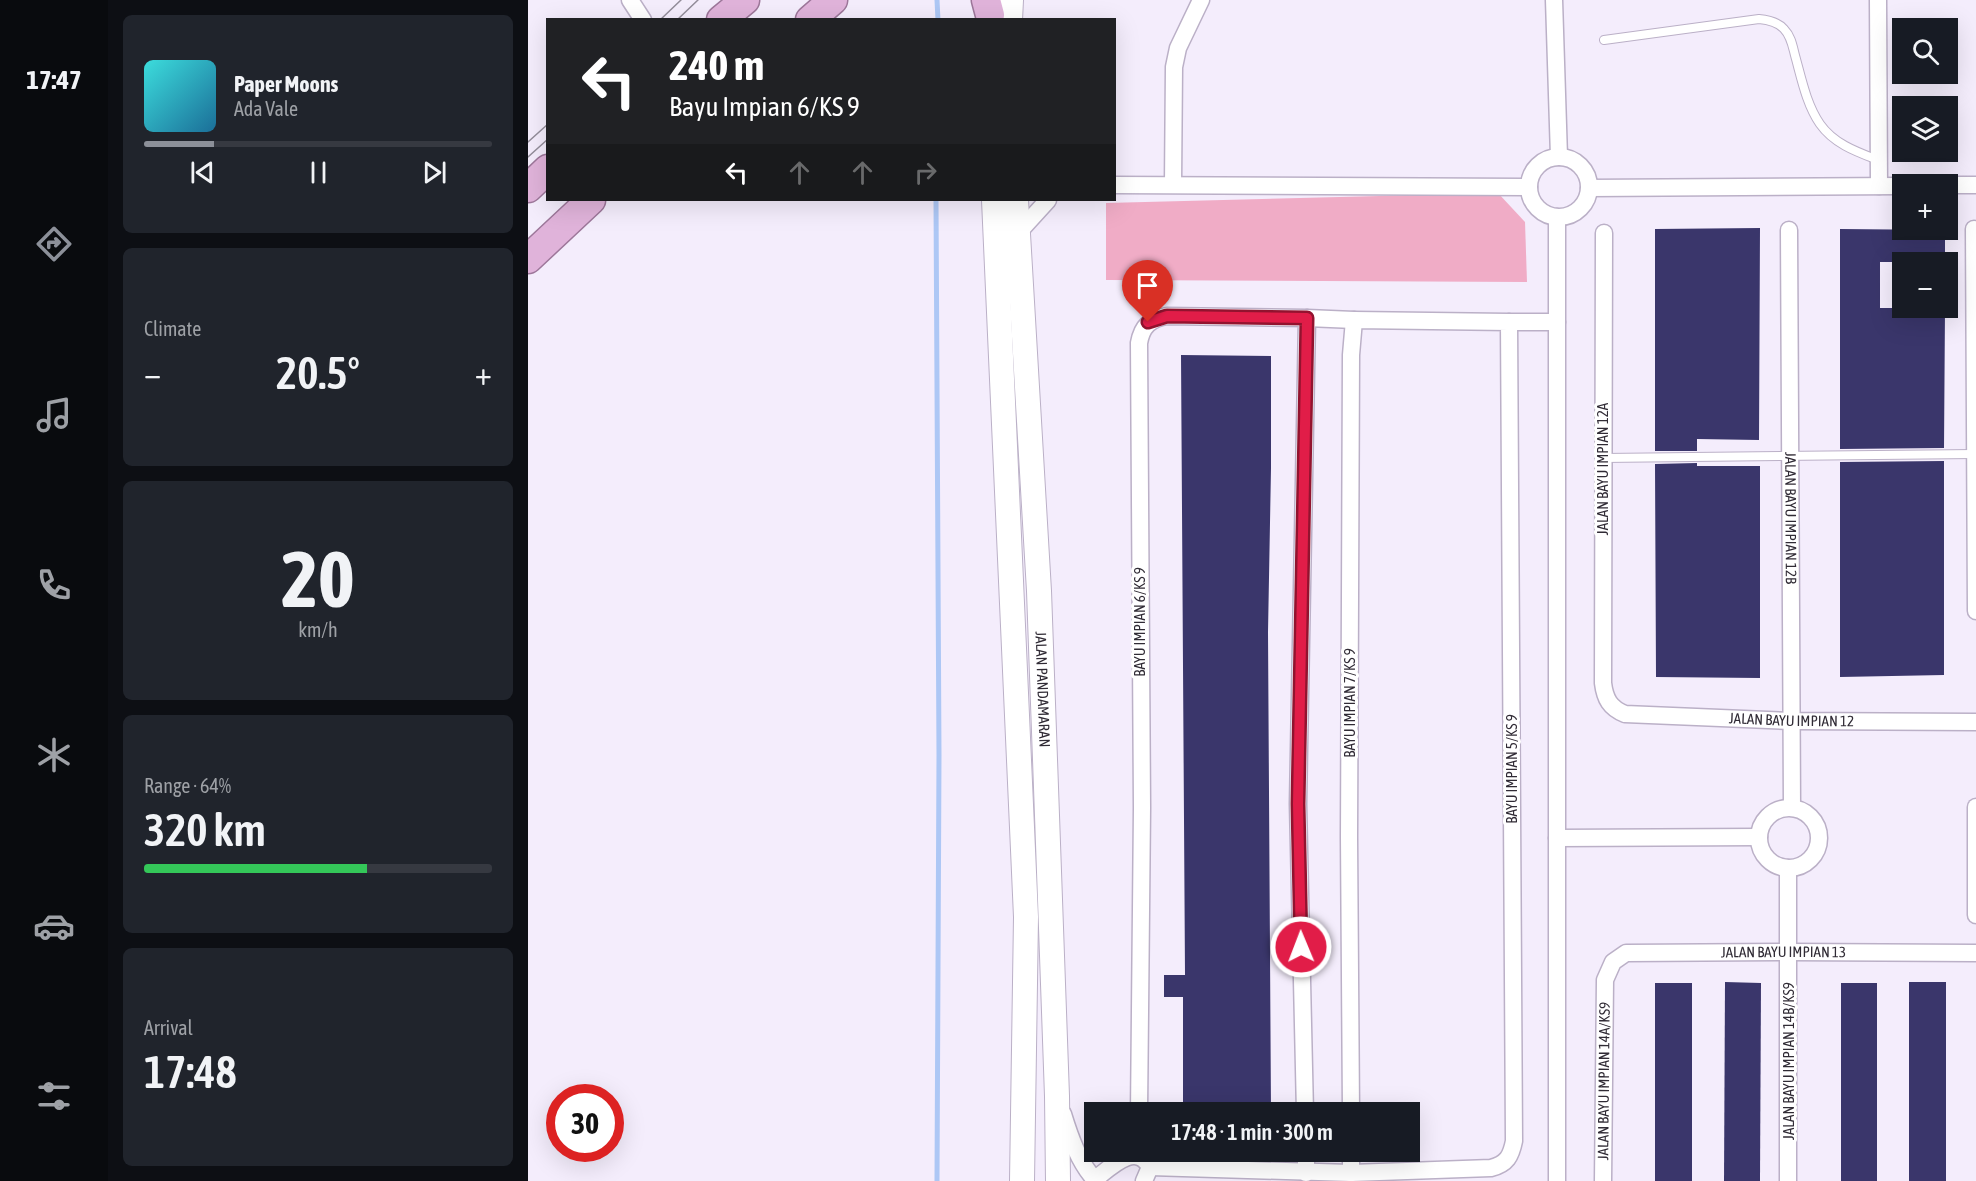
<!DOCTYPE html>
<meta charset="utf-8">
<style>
:root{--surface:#171b24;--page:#20242c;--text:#f1f3f6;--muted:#9ea1a6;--line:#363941;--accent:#8c9099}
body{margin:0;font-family:"Asap Condensed",sans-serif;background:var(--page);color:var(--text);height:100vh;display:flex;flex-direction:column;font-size:22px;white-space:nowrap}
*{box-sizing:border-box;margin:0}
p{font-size:20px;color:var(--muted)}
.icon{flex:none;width:33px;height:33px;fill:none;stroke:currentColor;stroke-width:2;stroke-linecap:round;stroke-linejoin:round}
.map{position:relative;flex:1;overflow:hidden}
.drawer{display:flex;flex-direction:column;gap:15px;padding:15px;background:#0d0f14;width:420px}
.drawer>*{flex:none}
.banner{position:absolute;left:18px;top:18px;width:570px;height:183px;border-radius:0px;box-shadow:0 6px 24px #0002;background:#202124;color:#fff;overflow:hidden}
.fabs{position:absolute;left:1364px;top:18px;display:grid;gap:12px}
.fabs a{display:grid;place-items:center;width:66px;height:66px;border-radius:0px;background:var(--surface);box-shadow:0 6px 24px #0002;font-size:30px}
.speed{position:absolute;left:18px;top:1084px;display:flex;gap:12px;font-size:30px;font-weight:700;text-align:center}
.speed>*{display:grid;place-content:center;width:78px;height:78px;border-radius:50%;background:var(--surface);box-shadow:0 6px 24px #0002;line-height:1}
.speed .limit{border:9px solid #d22;background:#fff;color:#111}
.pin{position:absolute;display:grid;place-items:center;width:51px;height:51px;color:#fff;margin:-62px -26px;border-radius:50% 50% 50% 0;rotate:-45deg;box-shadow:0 0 6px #0007}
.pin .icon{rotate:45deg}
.me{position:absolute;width:66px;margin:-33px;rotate:359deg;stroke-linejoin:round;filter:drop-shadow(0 0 4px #0008)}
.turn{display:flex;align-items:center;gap:21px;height:126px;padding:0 24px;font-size:27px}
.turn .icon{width:78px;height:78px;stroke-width:2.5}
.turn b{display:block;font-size:42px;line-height:51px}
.lanes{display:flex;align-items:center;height:57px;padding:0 24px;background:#0003;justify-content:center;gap:30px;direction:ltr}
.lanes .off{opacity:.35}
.big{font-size:45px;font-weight:600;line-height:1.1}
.drawer .tile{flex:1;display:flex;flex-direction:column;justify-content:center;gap:9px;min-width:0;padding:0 21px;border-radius:9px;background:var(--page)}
.drawer .dial{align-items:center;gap:0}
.dial b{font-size:78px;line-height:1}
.song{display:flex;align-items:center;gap:18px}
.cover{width:72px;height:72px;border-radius:9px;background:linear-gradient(135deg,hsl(180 70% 55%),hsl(200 70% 35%))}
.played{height:6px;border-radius:3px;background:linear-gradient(90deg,var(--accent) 20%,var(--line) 20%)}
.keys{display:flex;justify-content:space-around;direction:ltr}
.heat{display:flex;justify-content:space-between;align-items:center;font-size:33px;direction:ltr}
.charge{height:9px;border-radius:4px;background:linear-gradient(90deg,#34c759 64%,var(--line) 0)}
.trip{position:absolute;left:556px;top:1102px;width:336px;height:60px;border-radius:0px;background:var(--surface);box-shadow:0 6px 24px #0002;font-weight:600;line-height:60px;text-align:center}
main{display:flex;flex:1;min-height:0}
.tabs{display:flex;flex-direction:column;width:108px;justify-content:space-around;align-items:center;background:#090b0e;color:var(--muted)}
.tabs .icon{width:42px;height:42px}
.tabs .on{color:var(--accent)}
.tabs b{font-size:27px;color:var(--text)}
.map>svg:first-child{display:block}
.green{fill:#f0acc6}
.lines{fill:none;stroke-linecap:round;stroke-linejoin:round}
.stream{stroke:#adc7f5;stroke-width:5}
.building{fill:#3a366b}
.service-casing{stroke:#bbb0c7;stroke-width:10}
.minor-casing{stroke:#bbb0c7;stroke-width:19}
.secondary-casing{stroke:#bbb0c7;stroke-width:26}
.trunk-casing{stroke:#9d779a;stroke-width:31}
.service{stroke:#fff;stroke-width:8}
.minor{stroke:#fff;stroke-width:16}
.secondary{stroke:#fff;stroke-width:24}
.trunk{stroke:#e0b3da;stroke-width:28}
.tram{stroke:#938d9a;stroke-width:1.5}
.route-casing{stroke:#92132f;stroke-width:15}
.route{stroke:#e11d48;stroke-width:10}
.labels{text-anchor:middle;stroke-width:6;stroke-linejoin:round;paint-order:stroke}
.street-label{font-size:15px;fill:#302b35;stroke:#fff}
</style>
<main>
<nav class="tabs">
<b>17:47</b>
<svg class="icon on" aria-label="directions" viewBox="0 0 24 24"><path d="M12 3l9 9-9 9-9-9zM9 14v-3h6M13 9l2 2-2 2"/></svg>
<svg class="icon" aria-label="music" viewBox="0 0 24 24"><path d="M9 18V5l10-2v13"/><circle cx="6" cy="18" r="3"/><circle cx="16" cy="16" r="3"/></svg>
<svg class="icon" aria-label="phone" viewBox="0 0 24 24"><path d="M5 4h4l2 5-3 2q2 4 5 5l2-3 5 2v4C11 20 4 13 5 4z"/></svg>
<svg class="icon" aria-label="climate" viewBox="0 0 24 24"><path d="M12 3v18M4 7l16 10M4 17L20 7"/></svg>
<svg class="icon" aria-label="car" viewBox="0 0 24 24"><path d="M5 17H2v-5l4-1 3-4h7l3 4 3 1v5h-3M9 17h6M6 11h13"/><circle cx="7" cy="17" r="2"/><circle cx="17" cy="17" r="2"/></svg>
<svg class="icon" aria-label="filters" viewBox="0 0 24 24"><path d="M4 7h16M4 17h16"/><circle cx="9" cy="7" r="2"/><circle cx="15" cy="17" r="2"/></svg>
</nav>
<section class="drawer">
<div class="tile">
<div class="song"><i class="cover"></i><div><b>Paper Moons</b><p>Ada Vale</p></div></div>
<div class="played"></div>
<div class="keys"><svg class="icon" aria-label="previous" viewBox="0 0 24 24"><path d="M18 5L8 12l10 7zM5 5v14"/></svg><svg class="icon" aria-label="pause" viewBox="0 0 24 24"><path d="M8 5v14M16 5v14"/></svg><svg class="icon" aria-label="next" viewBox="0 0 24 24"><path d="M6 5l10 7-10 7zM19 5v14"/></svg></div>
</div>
<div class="tile"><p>Climate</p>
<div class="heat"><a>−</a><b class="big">20.5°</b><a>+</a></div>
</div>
<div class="tile dial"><b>20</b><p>km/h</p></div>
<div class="tile"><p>Range · 64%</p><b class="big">320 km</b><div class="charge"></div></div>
<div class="tile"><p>Arrival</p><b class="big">17:48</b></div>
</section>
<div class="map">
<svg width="1448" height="1181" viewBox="0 0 1448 1181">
<rect width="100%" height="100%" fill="#f4edfc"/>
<!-- green -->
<polygon class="green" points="970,193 997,222 999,282 578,280 578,203"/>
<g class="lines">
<!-- stream -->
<g class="stream">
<polyline points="409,0 410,20"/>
<polyline points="408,200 411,755 409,1181"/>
</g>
</g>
<!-- building -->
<g class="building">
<polygon points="1232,228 1231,440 1169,439 1169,451 1127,451 1127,229"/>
<polygon points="1312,229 1417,230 1417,262 1352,262 1352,308 1417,308 1416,448 1312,449"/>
<polygon points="653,355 743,356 743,468 740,632 743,1113 655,1113 655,997 636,997 636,975 657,975"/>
<polygon points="1416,461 1416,675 1312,677 1312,462"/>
<polygon points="1169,463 1169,466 1232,466 1232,678 1128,677 1127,464"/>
<polygon points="1197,982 1233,983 1232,1181 1196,1181"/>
<rect x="1381" y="982" width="37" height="199"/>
<rect x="1127" y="983" width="37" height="198"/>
<rect x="1313" y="983" width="36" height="198"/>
</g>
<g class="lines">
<defs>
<g id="service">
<path d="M1076,40L1231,19C1241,20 1250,22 1256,29C1264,37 1265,49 1268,59C1274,81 1279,105 1292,124C1306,144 1329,152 1350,160"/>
<polyline points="1075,458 1447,454"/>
</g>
<g id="minor">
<polyline points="102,0 115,20"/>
<polyline points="1026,0 1031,157"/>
<polyline points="1350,0 1351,186"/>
<circle cx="1031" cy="187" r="30"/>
<polyline points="645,184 646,67 650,48 673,0"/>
<polyline points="586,185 1001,187"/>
<polyline points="1419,185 1448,185"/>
<polyline points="1061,188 1374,186"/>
<polyline points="1029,217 1029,1181"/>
<polyline points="1446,229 1448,611"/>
<path id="s1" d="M1261,230L1264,807"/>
<path id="s2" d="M1076,233L1075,683C1077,699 1082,708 1097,714L1264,721L1448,722"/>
<polyline points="489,234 520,200"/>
<polyline points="779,318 826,320"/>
<polyline points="981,322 1029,322"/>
<polyline points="1448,807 1448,915"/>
<circle cx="1261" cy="838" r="30"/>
<polyline points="1029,838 1231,837"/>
<polyline points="1260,868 1260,1181"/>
<path d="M611,1113L614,808L611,343C614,326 622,319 639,316L779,318L770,804L777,1113"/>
<path d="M535,1114C542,1137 551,1163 568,1181"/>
<polyline points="778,1152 778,1173"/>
<polyline points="823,1152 823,1173"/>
<path d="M566,1180C582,1168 607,1141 622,1167L823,1173L963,1168C979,1164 983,1156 986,1141L981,322L826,320L823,355L821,837L823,1113"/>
<polyline points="616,1181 622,1167"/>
<path id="s3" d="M1075,1181L1077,980L1085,962L1098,953L1261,952L1448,953"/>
</g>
<g id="secondary">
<polyline points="482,20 483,0"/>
<polyline points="466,200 498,917 494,1181"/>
<path id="s4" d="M488,200L511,591L529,1096L530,1181"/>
</g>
<g id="trunk">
<polyline points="458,0 462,15"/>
<polyline points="193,20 217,0"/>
<polyline points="282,20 305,0"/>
<polyline points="0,188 20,169"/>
<polyline points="0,259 63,200"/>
</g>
</defs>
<!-- service casing -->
<use href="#service" class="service-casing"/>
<!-- minor casing -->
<use href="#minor" class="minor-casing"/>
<!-- secondary casing -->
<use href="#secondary" class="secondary-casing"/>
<!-- trunk casing -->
<use href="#trunk" class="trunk-casing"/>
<!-- service -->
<use href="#service" class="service"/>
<!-- minor -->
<use href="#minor" class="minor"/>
<!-- secondary -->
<use href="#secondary" class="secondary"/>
<!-- trunk -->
<use href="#trunk" class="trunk"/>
<!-- tram -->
<g class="tram">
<polyline points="132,20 153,0"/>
<polyline points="149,20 170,0"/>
<polyline points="0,142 20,124"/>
<polyline points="0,157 20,139"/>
</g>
</g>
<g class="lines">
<defs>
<polyline id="route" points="620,322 639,316 779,318 770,804 773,947"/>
</defs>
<!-- route casing -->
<use href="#route" class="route-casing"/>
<!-- route -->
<use href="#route" class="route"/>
</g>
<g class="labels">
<!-- street labels -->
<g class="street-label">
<text transform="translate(1075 469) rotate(-90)" y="5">JALAN BAYU IMPIAN 12A</text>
<text dy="5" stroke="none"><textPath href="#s1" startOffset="288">JALAN BAYU IMPIAN 12B</textPath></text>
<text transform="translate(612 622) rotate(-90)" y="5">BAYU IMPIAN 6/KS 9</text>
<text dy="5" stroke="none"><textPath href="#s4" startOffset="490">JALAN PANDAMARAN</textPath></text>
<text transform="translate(822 703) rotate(-90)" y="5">BAYU IMPIAN 7/KS 9</text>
<text dy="5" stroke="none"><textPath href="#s2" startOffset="657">JALAN BAYU IMPIAN 12</textPath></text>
<text transform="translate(984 769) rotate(-90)" y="5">BAYU IMPIAN 5/KS 9</text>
<text dy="5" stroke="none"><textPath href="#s3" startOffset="394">JALAN BAYU IMPIAN 13</textPath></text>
<text transform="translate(1261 1061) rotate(-90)" y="5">JALAN BAYU IMPIAN 14B/KS9</text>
<text dy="5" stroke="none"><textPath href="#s3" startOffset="100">JALAN BAYU IMPIAN 14A/KS9</textPath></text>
</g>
</g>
</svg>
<div class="fabs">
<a><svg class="icon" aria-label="search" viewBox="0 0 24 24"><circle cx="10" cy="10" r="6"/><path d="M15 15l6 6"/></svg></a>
<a><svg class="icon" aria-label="layers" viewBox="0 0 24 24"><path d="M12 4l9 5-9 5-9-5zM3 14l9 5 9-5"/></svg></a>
<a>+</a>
<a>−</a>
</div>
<div class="speed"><div class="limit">30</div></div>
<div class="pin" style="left:620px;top:322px;background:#d93025"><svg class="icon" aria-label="arrive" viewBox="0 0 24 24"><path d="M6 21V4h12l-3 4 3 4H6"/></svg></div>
<svg class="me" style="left:773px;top:947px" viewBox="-20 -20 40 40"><circle r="17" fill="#e11d48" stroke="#fff" stroke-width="3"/><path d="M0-11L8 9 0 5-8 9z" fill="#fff"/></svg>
<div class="trip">17:48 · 1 min · 300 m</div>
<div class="banner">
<div class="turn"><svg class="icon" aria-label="left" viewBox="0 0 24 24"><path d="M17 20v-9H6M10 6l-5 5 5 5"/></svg><div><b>240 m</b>Bayu Impian 6/KS 9</div></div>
<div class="lanes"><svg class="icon" aria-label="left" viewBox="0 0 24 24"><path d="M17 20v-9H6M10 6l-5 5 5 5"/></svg><svg class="icon off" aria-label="ahead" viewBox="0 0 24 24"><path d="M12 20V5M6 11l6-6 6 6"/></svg><svg class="icon off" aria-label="ahead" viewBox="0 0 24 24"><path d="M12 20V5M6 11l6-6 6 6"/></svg><svg class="icon off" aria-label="right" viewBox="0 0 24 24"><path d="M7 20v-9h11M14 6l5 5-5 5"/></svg></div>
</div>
</div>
</main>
